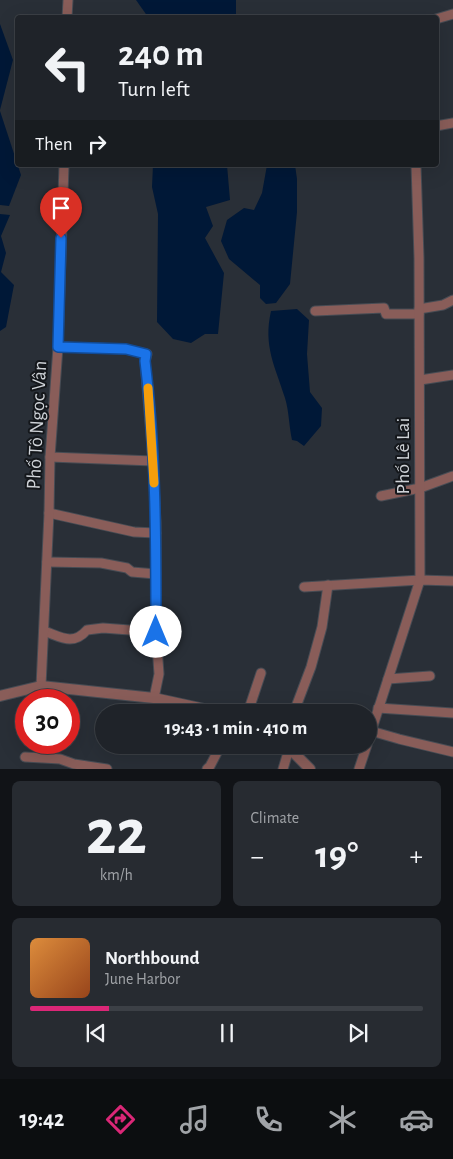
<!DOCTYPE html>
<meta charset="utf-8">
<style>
:root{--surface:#1f2329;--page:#272b31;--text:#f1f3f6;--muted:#a1a4a8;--line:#3c4046;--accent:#db2777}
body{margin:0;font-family:"Alegreya Sans",sans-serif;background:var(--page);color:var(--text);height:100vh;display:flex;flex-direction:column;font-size:19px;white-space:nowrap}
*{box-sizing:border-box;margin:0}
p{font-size:16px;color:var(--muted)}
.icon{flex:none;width:28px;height:28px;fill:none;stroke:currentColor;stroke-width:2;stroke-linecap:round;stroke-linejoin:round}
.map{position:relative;height:769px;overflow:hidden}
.sheet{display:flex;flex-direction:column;gap:12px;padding:12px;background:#111317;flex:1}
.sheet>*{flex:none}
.top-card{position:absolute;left:15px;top:15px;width:424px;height:152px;border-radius:5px;box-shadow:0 5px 20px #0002,0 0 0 1px var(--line);background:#1f2329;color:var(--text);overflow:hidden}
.speed{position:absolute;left:15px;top:689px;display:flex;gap:10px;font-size:25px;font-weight:700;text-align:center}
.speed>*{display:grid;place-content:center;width:65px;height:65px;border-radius:50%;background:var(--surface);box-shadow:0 5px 20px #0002,0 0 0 1px var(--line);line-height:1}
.speed .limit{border:8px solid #d22;background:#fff;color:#111}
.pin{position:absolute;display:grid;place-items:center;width:42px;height:42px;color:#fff;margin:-51px -21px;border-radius:50% 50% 50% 0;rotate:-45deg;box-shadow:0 0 5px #0007}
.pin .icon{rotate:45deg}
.me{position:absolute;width:55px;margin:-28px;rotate:0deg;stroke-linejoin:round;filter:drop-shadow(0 0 4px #0008)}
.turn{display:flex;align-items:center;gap:18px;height:105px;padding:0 20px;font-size:22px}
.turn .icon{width:65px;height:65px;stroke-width:2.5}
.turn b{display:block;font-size:35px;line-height:42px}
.then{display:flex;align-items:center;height:48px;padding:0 20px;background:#0003;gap:10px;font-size:19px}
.big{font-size:38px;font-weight:600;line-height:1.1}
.sheet .tile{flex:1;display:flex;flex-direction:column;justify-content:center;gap:8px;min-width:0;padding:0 18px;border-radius:8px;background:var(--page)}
.sheet .dial{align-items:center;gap:0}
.dial b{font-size:65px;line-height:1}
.song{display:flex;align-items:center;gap:15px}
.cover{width:60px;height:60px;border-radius:8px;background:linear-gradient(135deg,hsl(30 70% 55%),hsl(20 70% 35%))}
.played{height:5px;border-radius:2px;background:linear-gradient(90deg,var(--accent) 20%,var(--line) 20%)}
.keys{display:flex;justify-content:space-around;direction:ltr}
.heat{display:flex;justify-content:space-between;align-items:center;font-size:28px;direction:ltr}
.sheet .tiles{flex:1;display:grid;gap:12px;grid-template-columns:1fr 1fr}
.tile:last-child{grid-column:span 2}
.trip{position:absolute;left:95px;top:704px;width:282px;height:50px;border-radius:25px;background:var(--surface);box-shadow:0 5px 20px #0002,0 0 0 1px var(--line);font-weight:600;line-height:50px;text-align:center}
.dock{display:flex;height:80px;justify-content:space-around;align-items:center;background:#0c0e10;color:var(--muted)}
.dock .icon{width:35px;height:35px}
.dock .active{color:var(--accent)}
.dock b{font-size:22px;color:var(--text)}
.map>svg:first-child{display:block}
.water{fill:#001837}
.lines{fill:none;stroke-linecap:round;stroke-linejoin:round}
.minor-casing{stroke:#474c54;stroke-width:11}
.tertiary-casing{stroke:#474c54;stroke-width:12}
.minor{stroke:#895d59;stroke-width:9}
.tertiary{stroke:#895d59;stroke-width:10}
.route-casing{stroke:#114b97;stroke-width:12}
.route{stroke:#1a73e8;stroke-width:9}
.slow{stroke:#f59e0b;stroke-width:9}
.labels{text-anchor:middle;stroke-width:4;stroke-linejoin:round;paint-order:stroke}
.street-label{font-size:20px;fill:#ced2d7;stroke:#14171b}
</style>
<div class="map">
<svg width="453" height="769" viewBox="0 0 453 769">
<rect width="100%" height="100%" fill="#292f37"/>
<!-- water -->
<g class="water">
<polygon points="136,0 236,0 236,17 148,17"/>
<polygon points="0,24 13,60 0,110"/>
<polygon points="0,111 21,175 9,206 0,205"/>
<polygon points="153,165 227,165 230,200 206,207 213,226 205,238 224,273 218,334 205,334 191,343 173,339 157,322 158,214 152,187"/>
<polygon points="267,165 295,165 297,179 297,212 290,284 276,303 266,304 260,298 260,285 229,259 221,241 227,220 244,208 254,210 262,193"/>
<polygon points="0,214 10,215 1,236 6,253 1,272 14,285 6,327 0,331"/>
<path d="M297,309L309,320L307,354L310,392L322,408L321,426L304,446L297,441L292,440C289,426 289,411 285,398C275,366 263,346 271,311Z"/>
</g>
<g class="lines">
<defs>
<g id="minor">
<polyline points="67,18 68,0"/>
<polyline points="436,19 453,14"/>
<polyline points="436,126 453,123"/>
<polyline points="419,309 443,305 453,300"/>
<polyline points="315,311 384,308 386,314 419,314"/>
<polyline points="58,347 125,349 147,354 145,361 153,461 156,523 156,632 159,674 154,698"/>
<polyline points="420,380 453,375"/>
<polyline points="50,457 153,461"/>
<polyline points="381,496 420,488 453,476"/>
<polyline points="49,513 134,532 156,533"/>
<polyline points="47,562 101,563 127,568 132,572 156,574"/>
<polyline points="304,587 420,580 453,581"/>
<path d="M44,631C61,637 73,646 87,630L103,628L156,632"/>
<polyline points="388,679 430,676"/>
<polyline points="41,686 49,513 50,457 58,347 64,165"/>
<polyline points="378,708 453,713"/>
<polyline points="248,712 261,673"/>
<polyline points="294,712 311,667 322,627 328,585"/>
<polyline points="371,731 399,739 453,752"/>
<polyline points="369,738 420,580 419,258 416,165"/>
<polyline points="25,757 60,759 74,764 107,769"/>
<polyline points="207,769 210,766 221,745"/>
<polyline points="283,769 289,749"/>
<polyline points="359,769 367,745"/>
</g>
<g id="tertiary">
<polyline points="0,696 41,686 154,698 218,712"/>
<polyline points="286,745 310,769"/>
</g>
</defs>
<!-- minor casing -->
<use href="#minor" class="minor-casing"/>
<!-- tertiary casing -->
<use href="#tertiary" class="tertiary-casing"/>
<!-- minor -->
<use href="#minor" class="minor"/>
<!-- tertiary -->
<use href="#tertiary" class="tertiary"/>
</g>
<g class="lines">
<defs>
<path id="route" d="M61,238L58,347L126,349L146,354L145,361C156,451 156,541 156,632"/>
</defs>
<!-- route casing -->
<use href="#route" class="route-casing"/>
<!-- route -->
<use href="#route" class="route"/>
<!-- slow -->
<polyline class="slow" points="148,388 154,483"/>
</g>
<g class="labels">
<!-- street labels -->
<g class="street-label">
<text transform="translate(36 425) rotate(-87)" y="7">Phố Tô Ngọc Vân</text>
<text transform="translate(402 456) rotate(-90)" y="7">Phố Lê Lai</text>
</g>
</g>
</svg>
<div class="speed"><div class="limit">30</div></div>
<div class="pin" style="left:61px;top:238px;background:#d93025"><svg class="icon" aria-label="arrive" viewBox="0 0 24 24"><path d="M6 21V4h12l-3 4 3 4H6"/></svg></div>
<svg class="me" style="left:156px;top:632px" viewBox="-20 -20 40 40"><circle r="19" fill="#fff"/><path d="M0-13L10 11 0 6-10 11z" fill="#1a73e8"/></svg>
<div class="trip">19:43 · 1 min · 410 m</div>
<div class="top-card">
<div class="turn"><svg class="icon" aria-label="left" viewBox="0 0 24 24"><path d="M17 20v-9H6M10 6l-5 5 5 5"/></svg><div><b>240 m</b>Turn left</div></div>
<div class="then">Then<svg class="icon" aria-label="right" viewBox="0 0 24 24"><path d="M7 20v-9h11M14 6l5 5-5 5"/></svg></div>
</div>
</div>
<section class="sheet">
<div class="tiles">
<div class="tile dial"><b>22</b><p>km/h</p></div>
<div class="tile"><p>Climate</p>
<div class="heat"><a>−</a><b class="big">19°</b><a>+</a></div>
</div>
<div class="tile">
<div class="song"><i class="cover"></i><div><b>Northbound</b><p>June Harbor</p></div></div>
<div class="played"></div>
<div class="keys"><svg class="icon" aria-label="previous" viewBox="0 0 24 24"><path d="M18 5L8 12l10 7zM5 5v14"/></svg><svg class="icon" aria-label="pause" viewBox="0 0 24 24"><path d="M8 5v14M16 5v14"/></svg><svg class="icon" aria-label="next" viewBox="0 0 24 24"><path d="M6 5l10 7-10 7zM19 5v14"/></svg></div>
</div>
</div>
</section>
<nav class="dock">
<b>19:42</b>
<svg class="icon active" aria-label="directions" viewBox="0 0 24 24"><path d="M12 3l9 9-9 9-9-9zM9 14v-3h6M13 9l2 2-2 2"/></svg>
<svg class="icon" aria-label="music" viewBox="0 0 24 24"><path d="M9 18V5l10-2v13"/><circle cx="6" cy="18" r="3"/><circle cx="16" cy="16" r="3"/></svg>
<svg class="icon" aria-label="phone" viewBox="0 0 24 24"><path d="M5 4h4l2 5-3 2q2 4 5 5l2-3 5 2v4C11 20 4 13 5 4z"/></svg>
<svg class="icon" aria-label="climate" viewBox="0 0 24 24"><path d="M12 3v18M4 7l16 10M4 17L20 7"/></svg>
<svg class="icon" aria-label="car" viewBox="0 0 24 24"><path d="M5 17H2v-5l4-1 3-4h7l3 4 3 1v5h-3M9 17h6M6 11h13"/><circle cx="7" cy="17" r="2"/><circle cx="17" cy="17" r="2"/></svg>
</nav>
